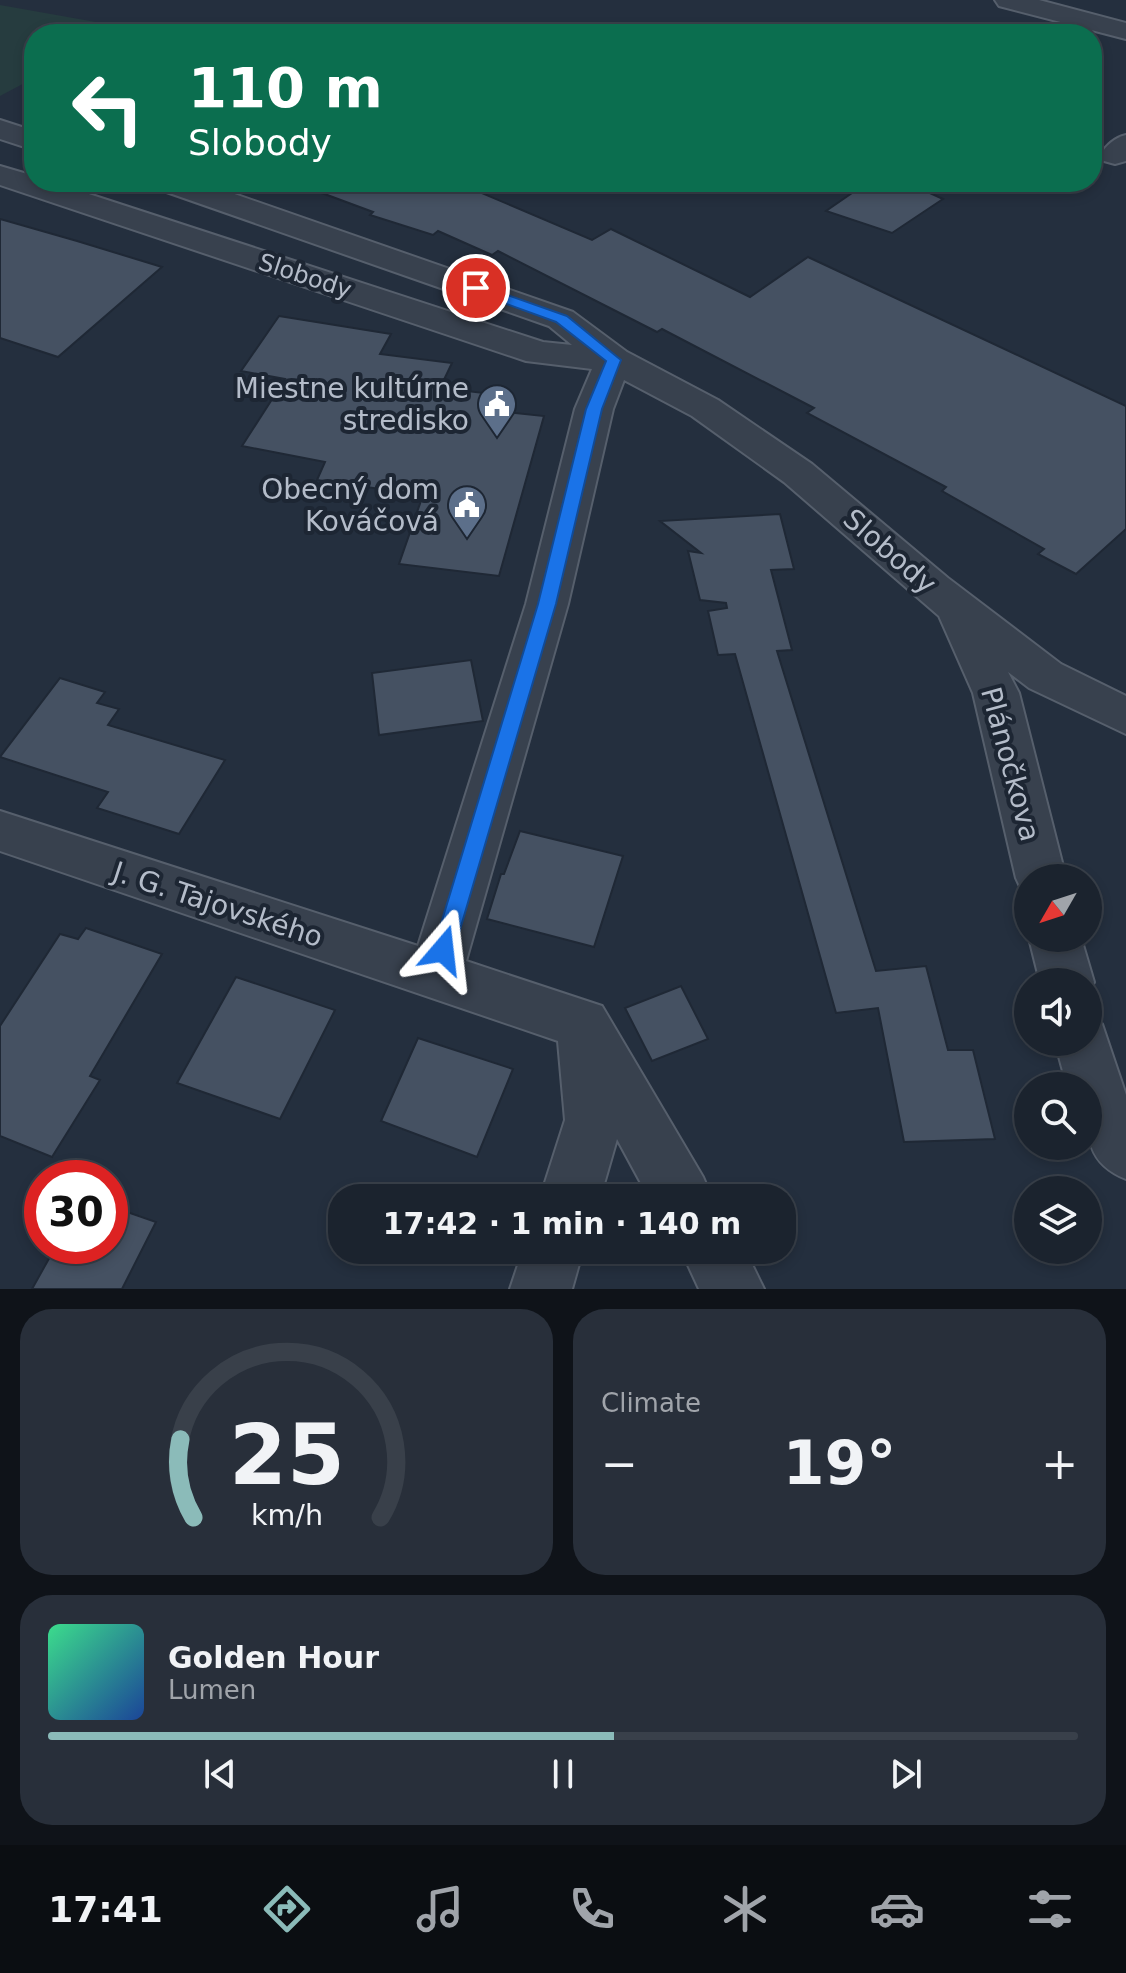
<!DOCTYPE html>
<meta charset="utf-8">
<style>
:root{--surface:#1b232e;--page:#282f3a;--text:#f1f3f6;--muted:#a0a4aa;--line:#39404a;--accent:#8bbbb9}
body{margin:0;font-family:"DejaVu Sans",sans-serif;background:var(--page);color:var(--text);height:100vh;display:flex;flex-direction:column;font-size:30px;white-space:nowrap}
*{box-sizing:border-box;margin:0}
p{font-size:26px;color:var(--muted)}
.icon{flex:none;width:44px;height:44px;fill:none;stroke:currentColor;stroke-width:2;stroke-linecap:round;stroke-linejoin:round}
.map{position:relative;height:1289px;overflow:hidden}
.drawer{display:flex;flex-direction:column;gap:20px;padding:20px;background:#0f1319;flex:1}
.drawer>*{flex:none}
.hud{position:absolute;left:24px;top:24px;width:1078px;height:168px;border-radius:32px;box-shadow:0 4px 12px #0003,0 0 0 2px var(--line);background:#0b6e4f;color:#fff;overflow:hidden}
.needle{width:52px;rotate:231deg}
.tools{position:absolute;left:1014px;top:864px;display:grid;gap:16px}
.tools a{display:grid;place-items:center;width:88px;height:88px;border-radius:50%;background:var(--surface);box-shadow:0 4px 12px #0003,0 0 0 2px var(--line);font-size:40px}
.speed{position:absolute;left:24px;top:1160px;display:flex;gap:16px;font-size:40px;font-weight:700;text-align:center}
.speed>*{display:grid;place-content:center;width:104px;height:104px;border-radius:50%;background:var(--surface);box-shadow:0 4px 12px #0003,0 0 0 2px var(--line);line-height:1}
.speed .limit{border:12px solid #d22;background:#fff;color:#111}
.pin{position:absolute;display:grid;place-items:center;width:68px;height:68px;color:#fff;margin:-34px;border:4px solid #fff;border-radius:50%;box-shadow:0 2px 8px #0007}
.me{position:absolute;width:88px;margin:-44px;rotate:17deg;stroke-linejoin:round;filter:drop-shadow(0 0 6px #0008)}
.turn{display:flex;align-items:center;gap:28px;height:168px;padding:0 32px;font-size:36px}
.turn .icon{width:104px;height:104px;stroke-width:2.5}
.turn b{display:block;font-size:56px;line-height:68px}
.big{font-size:60px;font-weight:700;line-height:1.1}
.drawer .tile{flex:1;display:flex;flex-direction:column;justify-content:center;gap:12px;min-width:0;padding:0 28px;border-radius:32px;background:var(--page)}
.drawer .dial{align-items:center;gap:0}
.dial svg{height:208px;overflow:visible;fill:none;stroke:var(--line);stroke-width:7;stroke-linecap:round;text-anchor:middle}
.dial text{fill:var(--text);stroke:none}
.song{display:flex;align-items:center;gap:24px}
.cover{width:96px;height:96px;border-radius:12px;background:linear-gradient(135deg,hsl(150 70% 55%),hsl(220 70% 35%))}
.played{height:8px;border-radius:4px;background:linear-gradient(90deg,var(--accent) 55%,var(--line) 55%)}
.keys{display:flex;justify-content:space-around;direction:ltr}
.heat{display:flex;justify-content:space-between;align-items:center;font-size:44px;direction:ltr}
.drawer .tiles{flex:1;display:grid;gap:20px;grid-template-columns:1fr 1fr}
.tile:last-child{grid-column:span 2}
.trip{position:absolute;left:328px;top:1184px;width:468px;height:80px;border-radius:32px;background:var(--surface);box-shadow:0 4px 12px #0003,0 0 0 2px var(--line);font-weight:700;line-height:80px;text-align:center}
.tab-bar{display:flex;height:128px;justify-content:space-around;align-items:center;background:#0b0e12;color:var(--muted)}
.tab-bar .icon{width:56px;height:56px}
.tab-bar .on{color:var(--accent)}
.tab-bar b{font-size:36px;color:var(--text)}
.map>svg:first-child{display:block}
.green{fill:#263c3f}
.building{fill:#455162;stroke:#1f2835;stroke-width:2}
.lines{fill:none;stroke-linecap:round;stroke-linejoin:round}
.street-casing{stroke:#565f6c;stroke-width:4}
.street{fill:#38414e;fill-rule:evenodd}
.route{fill:#1a73e8;stroke:#114b97;stroke-width:2}
.labels{text-anchor:middle;stroke-width:8;stroke-linejoin:round;paint-order:stroke}
.far-street-label{font-size:24px;fill:#b4bcc9;stroke:#1d2633}
.poi-label{font-size:28px;fill:#b4bcc9;stroke:#1d2633;text-anchor:end}
.street-label{font-size:28px;fill:#b4bcc9;stroke:#1d2633}
</style>
<div class="map">
<svg width="1126" height="1289" viewBox="0 0 1126 1289">
<rect width="100%" height="100%" fill="#242f3e"/>
<!-- green -->
<polygon class="green" points="0,5 124,27 115,34 34,34 34,78 0,96"/>
<!-- building -->
<g class="building">
<polygon points="304,182 456,182 592,240 611,229 750,297 808,257 1126,406 1126,529 1076,574 1038,554 1044,549 942,491 946,487 807,413 814,408 662,329 657,332 498,251 492,255 438,231 433,235 370,215 373,212 303,186"/>
<polygon points="868,182 906,182 943,199 892,233 826,211"/>
<polygon points="0,219 77,241 162,267 58,357 0,338"/>
<polygon points="279,316 391,334 380,354 452,363 440,388 511,396 506,412 544,416 499,576 399,564 423,495 317,480 325,462 242,446 285,379 241,371"/>
<polygon points="780,514 794,569 771,570 792,650 777,651 876,971 926,966 948,1050 973,1050 995,1139 904,1142 878,1008 836,1013 735,654 718,655 708,611 727,608 726,603 700,600 688,551 701,553 660,521"/>
<polygon points="471,660 483,721 379,735 372,673"/>
<polygon points="60,678 105,692 97,703 119,709 108,725 225,760 179,834 97,808 108,792 0,757"/>
<polygon points="520,831 623,856 594,947 487,919 501,874 504,874"/>
<polygon points="86,928 162,954 90,1076 100,1080 52,1157 0,1136 0,1026 60,934 78,939"/>
<polygon points="236,977 335,1010 280,1119 177,1083"/>
<polygon points="681,986 708,1039 652,1061 625,1008"/>
<polygon points="418,1038 513,1069 477,1157 381,1121"/>
<polygon points="110,1206 156,1222 122,1289 32,1289 56,1246 110,1246"/>
</g>
<g class="lines">
<defs>
<g id="street">
<polygon points="995,0 1039,0 1126,23 1126,39 999,6"/>
<polygon points="0,120 34,131 34,150 0,139"/>
<path d="M1126,135V161L1115,164L1104,161L1100,155C1107,145 1114,138 1126,135Z"/>
<polygon points="0,166 34,176 34,182 52,182 543,342 572,345 549,326 158,189 153,182 200,182 573,312 627,352 718,400 812,464 948,578 1061,664 1126,696 1126,734 1029,688 1008,672 1019,693 1066,878 1028,878 1028,895 1023,893 1016,878 973,693 939,616 784,482 692,416 624,380 613,409 568,604 466,961 602,1006 703,1177 712,1198 649,1198 617,1139 600,1198 540,1198 565,1120 558,1041 0,851 0,811 418,946 526,604 575,409 592,369 526,361 0,185"/>
<polygon points="1029,938 1081,938 1094,982 1088,994 1088,982 1040,982"/>
<path d="M1088,1018L1102,1024L1126,1095V1179C1081,1161 1088,1128 1088,1086H1067L1055,1042H1088Z"/>
<polygon points="523,1250 583,1250 572,1289 510,1289"/>
<polygon points="681,1250 745,1250 764,1289 699,1289"/>
</g>
</defs>
<!-- street casing -->
<use href="#street" class="street-casing"/>
<!-- street -->
<use href="#street" class="street"/>
</g>
<!-- route -->
<polygon class="route" points="476,284 567,316 621,360 602,409 556,604 454,950 451,957 443,960 436,957 433,950 538,604 586,409 606,361 556,322 471,291 471,285"/>
<!-- icons -->
<defs>
<symbol id="civic-pin" viewBox="-11 -11 22 30"><path d="M0 17L-7.5 6A9.5 9.5 0 1 1 7.5 6Z" fill="#5c6f8a" stroke="#1d2633"/><path d="M-.6-6.5H3V-4.5H.6V-3L4-1V1h2V6H-6V1h2V-1L-.6-3ZM-1.2 2.5V6h2.4V2.5Z" fill="#fff"/></symbol>
</defs>
<g fill-rule="evenodd">
<use href="#civic-pin" x="475" y="382" width="44" height="60"/>
<use href="#civic-pin" x="445" y="483" width="44" height="60"/>
</g>
<g class="labels">
<!-- far-street labels -->
<g class="far-street-label">
<text transform="translate(305 276) rotate(18)" y="8">Slobody</text>
</g>
<!-- poi labels -->
<g class="poi-label">
<text x="469" y="398">Miestne kultúrne<tspan x="469" dy="32">stredisko</tspan></text>
<text x="439" y="499">Obecný dom<tspan x="439" dy="32">Kováčová</tspan></text>
</g>
<!-- street labels -->
<g class="street-label">
<text transform="translate(890 551) rotate(41)" y="10">Slobody</text>
<text transform="translate(1011 764) rotate(75)" y="10">Plánočkova</text>
<text transform="translate(218 904) rotate(18)" y="10">J. G. Tajovského</text>
</g>
</g>
</svg>
<div class="tools">
<a><svg class="needle" viewBox="-14 -14 28 28"><path d="M0-13l5 13h-10z" fill="#e53935"/><path d="M0 13l5-13h-10z" fill="#a0a4aa"/></svg></a>
<a><svg class="icon" aria-label="sound" viewBox="0 0 24 24"><path d="M4 9h4l5-4v14l-5-4H4zM17 9q2 3 0 6"/></svg></a>
<a><svg class="icon" aria-label="search" viewBox="0 0 24 24"><circle cx="10" cy="10" r="6"/><path d="M15 15l6 6"/></svg></a>
<a><svg class="icon" aria-label="layers" viewBox="0 0 24 24"><path d="M12 4l9 5-9 5-9-5zM3 14l9 5 9-5"/></svg></a>
</div>
<div class="speed"><div class="limit">30</div></div>
<div class="pin" style="left:476px;top:288px;background:#d93025"><svg class="icon" aria-label="arrive" viewBox="0 0 24 24"><path d="M6 21V4h12l-3 4 3 4H6"/></svg></div>
<svg class="me" style="left:443px;top:950px" viewBox="-20 -20 40 40"><path d="M0-17L14 15 0 8-14 15z" fill="#1a73e8" stroke="#fff" stroke-width="4"/></svg>
<div class="trip">17:42 · 1 min · 140 m</div>
<div class="hud">
<div class="turn"><svg class="icon" aria-label="left" viewBox="0 0 24 24"><path d="M17 20v-9H6M10 6l-5 5 5 5"/></svg><div><b>110 m</b>Slobody</div></div>
</div>
</div>
<section class="drawer">
<div class="tiles">
<div class="tile dial"><svg viewBox="0 0 100 80">
<path d="M14 69A42 42 0 1 1 86 69"/>
<path d="M14 69A42 42 0 0 1 9 39" stroke="#8bbbb9"/>
<text x="50" y="56" font-size="32" font-weight="700">25</text>
<text x="50" y="72" font-size="11">km/h</text>
</svg></div>
<div class="tile"><p>Climate</p>
<div class="heat"><a>−</a><b class="big">19°</b><a>+</a></div>
</div>
<div class="tile">
<div class="song"><i class="cover"></i><div><b>Golden Hour</b><p>Lumen</p></div></div>
<div class="played"></div>
<div class="keys"><svg class="icon" aria-label="previous" viewBox="0 0 24 24"><path d="M18 5L8 12l10 7zM5 5v14"/></svg><svg class="icon" aria-label="pause" viewBox="0 0 24 24"><path d="M8 5v14M16 5v14"/></svg><svg class="icon" aria-label="next" viewBox="0 0 24 24"><path d="M6 5l10 7-10 7zM19 5v14"/></svg></div>
</div>
</div>
</section>
<nav class="tab-bar">
<b>17:41</b>
<svg class="icon on" aria-label="directions" viewBox="0 0 24 24"><path d="M12 3l9 9-9 9-9-9zM9 14v-3h6M13 9l2 2-2 2"/></svg>
<svg class="icon" aria-label="music" viewBox="0 0 24 24"><path d="M9 18V5l10-2v13"/><circle cx="6" cy="18" r="3"/><circle cx="16" cy="16" r="3"/></svg>
<svg class="icon" aria-label="phone" viewBox="0 0 24 24"><path d="M5 4h4l2 5-3 2q2 4 5 5l2-3 5 2v4C11 20 4 13 5 4z"/></svg>
<svg class="icon" aria-label="climate" viewBox="0 0 24 24"><path d="M12 3v18M4 7l16 10M4 17L20 7"/></svg>
<svg class="icon" aria-label="car" viewBox="0 0 24 24"><path d="M5 17H2v-5l4-1 3-4h7l3 4 3 1v5h-3M9 17h6M6 11h13"/><circle cx="7" cy="17" r="2"/><circle cx="17" cy="17" r="2"/></svg>
<svg class="icon" aria-label="filters" viewBox="0 0 24 24"><path d="M4 7h16M4 17h16"/><circle cx="9" cy="7" r="2"/><circle cx="15" cy="17" r="2"/></svg>
</nav>
